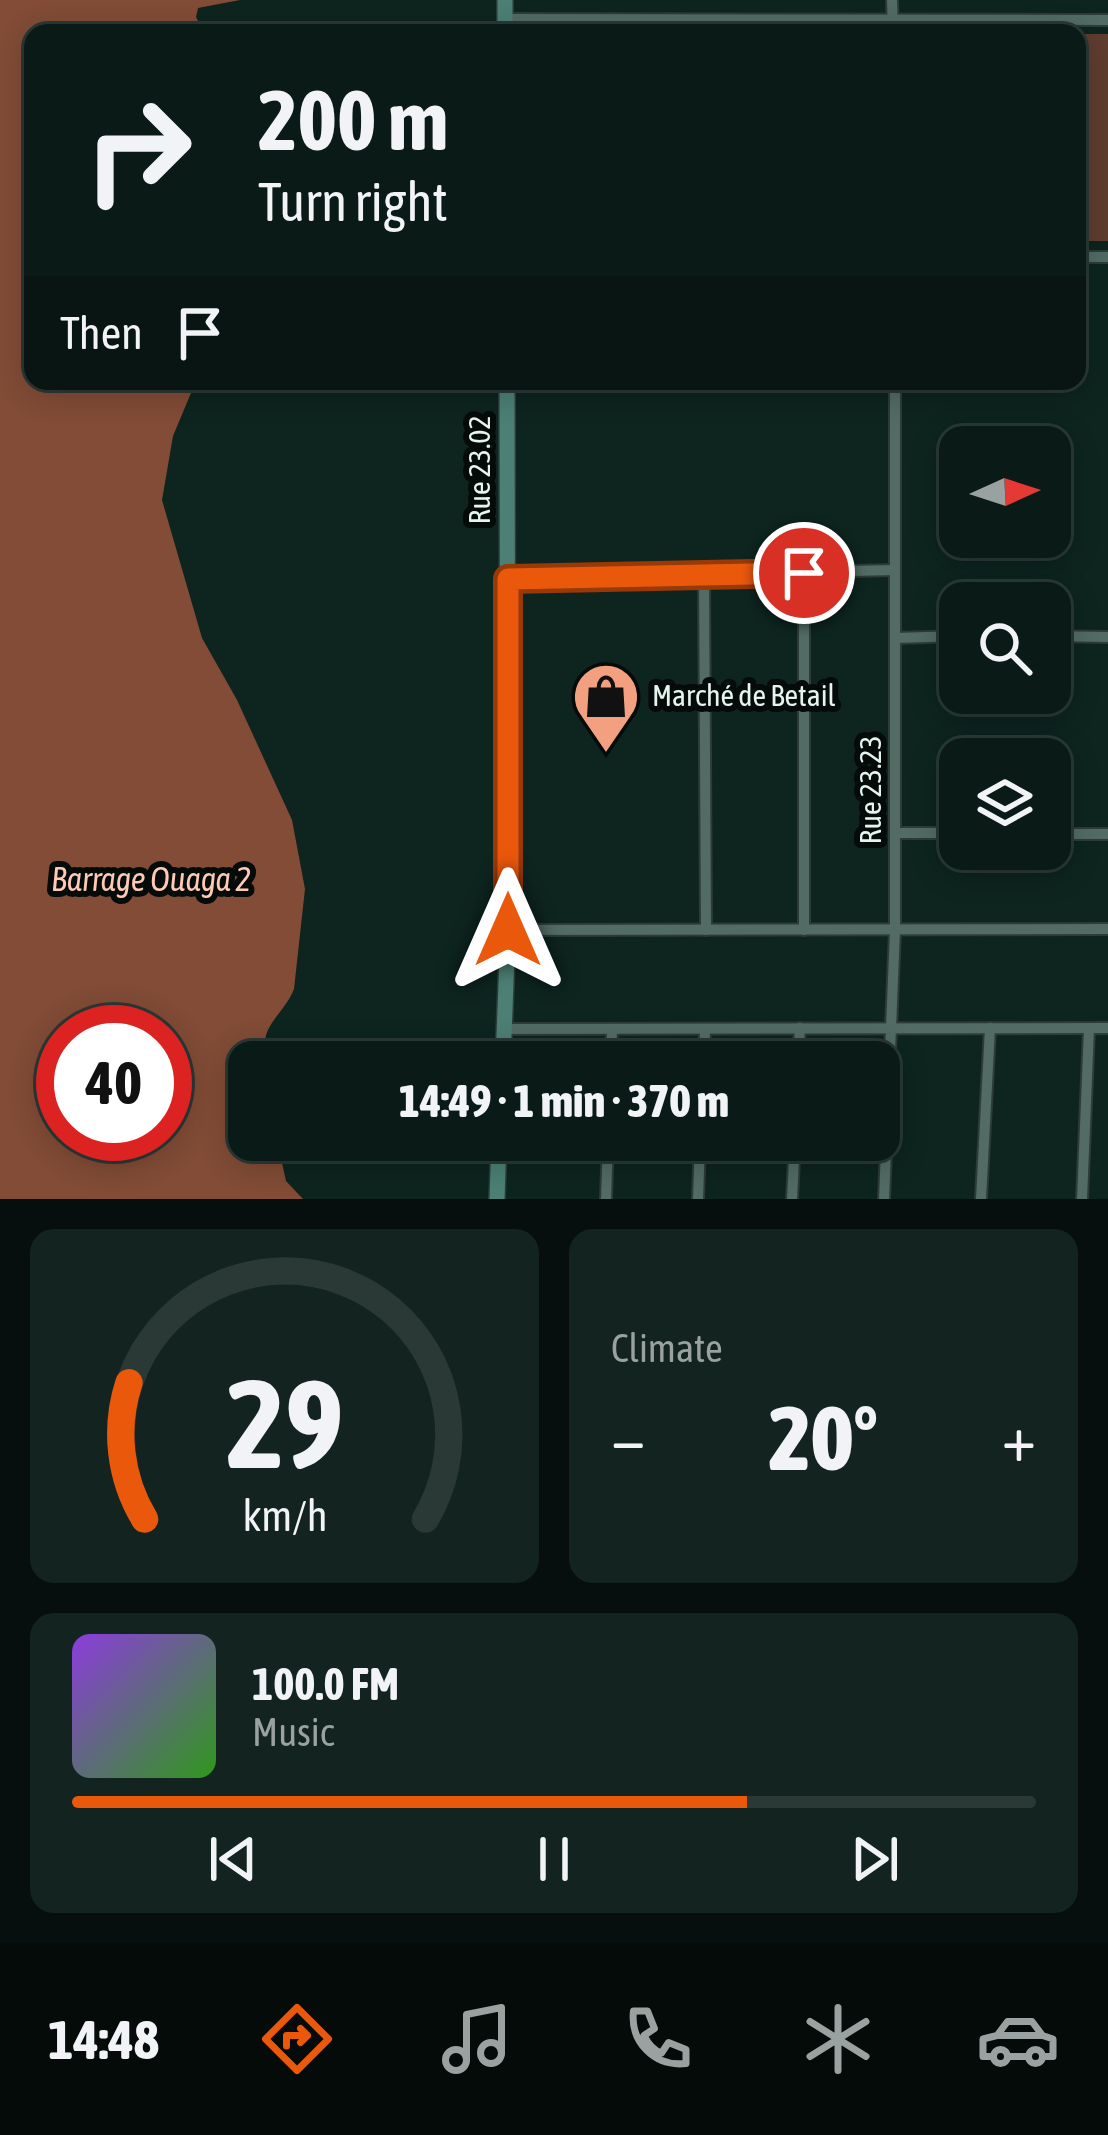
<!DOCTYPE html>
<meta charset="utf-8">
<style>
:root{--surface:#0a1b17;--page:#132420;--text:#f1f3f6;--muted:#99a1a1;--line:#2a3936;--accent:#ea580c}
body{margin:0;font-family:"Asap Condensed",sans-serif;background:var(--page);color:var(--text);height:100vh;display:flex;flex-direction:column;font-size:45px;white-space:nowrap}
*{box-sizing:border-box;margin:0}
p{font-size:39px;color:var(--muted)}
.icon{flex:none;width:66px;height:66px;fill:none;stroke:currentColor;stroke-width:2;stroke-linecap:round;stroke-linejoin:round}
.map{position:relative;height:1199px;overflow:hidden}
.drawer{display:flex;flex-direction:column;gap:30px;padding:30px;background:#060f0d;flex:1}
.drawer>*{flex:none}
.banner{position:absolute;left:24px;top:24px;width:1062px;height:366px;border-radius:24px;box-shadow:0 6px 30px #0003,0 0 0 3px var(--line);background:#0a1b17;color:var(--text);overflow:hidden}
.needle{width:78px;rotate:87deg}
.buttons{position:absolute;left:939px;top:426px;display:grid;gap:24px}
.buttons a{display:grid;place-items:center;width:132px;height:132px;border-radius:24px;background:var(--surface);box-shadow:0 6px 30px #0003,0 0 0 3px var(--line);font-size:60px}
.speed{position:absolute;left:36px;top:1005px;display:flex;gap:24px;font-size:60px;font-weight:700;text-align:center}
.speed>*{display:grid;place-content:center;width:156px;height:156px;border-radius:50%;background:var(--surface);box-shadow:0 6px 30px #0003,0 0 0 3px var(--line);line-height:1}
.speed .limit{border:18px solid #d22;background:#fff;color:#111}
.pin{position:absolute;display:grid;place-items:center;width:102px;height:102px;color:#fff;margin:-51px;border:6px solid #fff;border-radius:50%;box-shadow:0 3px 12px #0007}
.me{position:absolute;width:132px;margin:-66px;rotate:0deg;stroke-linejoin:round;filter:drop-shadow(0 0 9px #0008)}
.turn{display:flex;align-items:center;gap:42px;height:252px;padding:0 36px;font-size:54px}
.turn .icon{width:156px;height:156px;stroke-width:2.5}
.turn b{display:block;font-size:84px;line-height:102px}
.then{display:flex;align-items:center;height:114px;padding:0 36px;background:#0003;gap:24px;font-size:45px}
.big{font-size:90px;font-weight:800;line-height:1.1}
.drawer .widget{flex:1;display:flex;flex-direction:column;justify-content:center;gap:18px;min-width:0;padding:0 42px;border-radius:24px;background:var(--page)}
.drawer .dial{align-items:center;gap:0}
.dial svg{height:312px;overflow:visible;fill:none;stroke:var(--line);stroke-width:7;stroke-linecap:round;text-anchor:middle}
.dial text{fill:var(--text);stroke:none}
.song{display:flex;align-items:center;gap:36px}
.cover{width:144px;height:144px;border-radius:18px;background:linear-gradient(135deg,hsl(270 70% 55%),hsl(110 70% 35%))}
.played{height:12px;border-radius:6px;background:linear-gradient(90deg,var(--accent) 70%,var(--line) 70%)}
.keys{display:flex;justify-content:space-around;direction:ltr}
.heat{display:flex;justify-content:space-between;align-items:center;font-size:66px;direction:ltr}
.drawer .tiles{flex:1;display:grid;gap:30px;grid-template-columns:1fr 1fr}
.widget:last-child{grid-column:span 2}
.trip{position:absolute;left:228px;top:1041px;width:672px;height:120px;border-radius:24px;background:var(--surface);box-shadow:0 6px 30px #0003,0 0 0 3px var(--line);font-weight:800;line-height:120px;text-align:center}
.tabs{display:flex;height:192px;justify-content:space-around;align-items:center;background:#040b09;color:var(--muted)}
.tabs .icon{width:84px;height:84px}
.tabs .current{color:var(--accent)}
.tabs b{font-size:54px;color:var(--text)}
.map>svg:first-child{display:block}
.green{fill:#5f3d2f}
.water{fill:#824c36;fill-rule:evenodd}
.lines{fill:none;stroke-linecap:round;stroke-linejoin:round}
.street-casing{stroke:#2e3b37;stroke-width:14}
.secondary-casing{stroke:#2e3b37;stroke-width:18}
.street{stroke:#526b65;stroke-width:10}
.secondary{stroke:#4c8075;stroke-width:15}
.route-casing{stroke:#983908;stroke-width:30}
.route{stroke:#ea580c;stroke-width:21}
.labels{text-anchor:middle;stroke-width:12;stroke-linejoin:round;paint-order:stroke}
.street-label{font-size:30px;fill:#e6f4f0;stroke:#040b09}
.poi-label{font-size:30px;fill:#e6f4f0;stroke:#040b09;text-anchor:start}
.water-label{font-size:33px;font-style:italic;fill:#fec9b5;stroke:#040b09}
</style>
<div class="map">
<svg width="1108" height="1199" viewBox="0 0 1108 1199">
<rect width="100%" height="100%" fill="#0d241f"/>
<!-- green -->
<rect class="green" x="1077" y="34" width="31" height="207"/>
<!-- water -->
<path class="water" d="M0,0H240L198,8L196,17L204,33H33V381H196L173,436L162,500L202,638L237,700L292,820L305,889L294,989C283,1017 253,1029 270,1062H249V1140H277L286,1181L303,1199H0ZM63,1032H165V1134H63Z"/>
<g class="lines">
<defs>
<g id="street">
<polyline points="892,0 893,33"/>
<polyline points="505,19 1108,20"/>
<polyline points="1077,257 1108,257"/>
<polyline points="804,573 804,930"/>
<polyline points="704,576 706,930"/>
<polyline points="508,579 895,570"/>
<polyline points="1050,636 1108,637"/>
<polyline points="895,638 960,636"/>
<polyline points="895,833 960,833"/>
<polyline points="1050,834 1108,834"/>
<polyline points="508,930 1108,929"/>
<polyline points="505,1029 1108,1028"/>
<polyline points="611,1062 612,1030"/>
<polyline points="704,1062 705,1029"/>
<polyline points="798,1062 800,1028"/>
<polyline points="606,1199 608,1140"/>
<polyline points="698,1199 700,1140"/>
<polyline points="792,1199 795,1140"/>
<polyline points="884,1199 895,930 895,381"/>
<polyline points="981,1199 990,1028"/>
<polyline points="1082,1199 1089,1029"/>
</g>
<g id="secondary">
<polyline points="505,0 505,33"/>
<polyline points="503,1062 508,930 507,381"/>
<polyline points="497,1199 499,1140"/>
</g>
</defs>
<!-- street casing -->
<use href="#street" class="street-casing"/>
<!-- secondary casing -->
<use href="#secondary" class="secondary-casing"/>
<!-- street -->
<use href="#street" class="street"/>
<!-- secondary -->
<use href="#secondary" class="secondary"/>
</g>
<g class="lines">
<defs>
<polyline id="route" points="508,930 508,579 804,573"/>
</defs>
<!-- route casing -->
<use href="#route" class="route-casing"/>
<!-- route -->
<use href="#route" class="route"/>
</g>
<!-- icons -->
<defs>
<symbol id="shop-pin" viewBox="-11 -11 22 30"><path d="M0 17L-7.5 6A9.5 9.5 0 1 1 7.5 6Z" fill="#f2a080" stroke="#040b09"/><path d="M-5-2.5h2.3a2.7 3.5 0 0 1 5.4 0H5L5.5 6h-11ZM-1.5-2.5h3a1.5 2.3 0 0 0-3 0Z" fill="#111"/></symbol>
</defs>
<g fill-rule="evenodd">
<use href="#shop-pin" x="568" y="658" width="76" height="104"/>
</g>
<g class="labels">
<!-- street labels -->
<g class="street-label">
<text transform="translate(480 470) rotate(-90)" y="10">Rue 23.02</text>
<text transform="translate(871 790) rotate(-90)" y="10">Rue 23.23</text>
</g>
<!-- poi labels -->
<g class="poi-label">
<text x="652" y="706">Marché de Betail</text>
</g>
<!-- water labels -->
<g class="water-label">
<text x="151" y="891">Barrage Ouaga 2</text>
</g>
</g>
</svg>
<div class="buttons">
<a><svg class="needle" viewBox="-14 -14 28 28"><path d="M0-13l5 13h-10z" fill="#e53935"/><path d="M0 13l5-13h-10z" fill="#99a1a1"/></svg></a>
<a><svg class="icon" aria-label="search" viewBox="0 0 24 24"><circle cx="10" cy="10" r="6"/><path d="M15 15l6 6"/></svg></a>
<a><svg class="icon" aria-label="layers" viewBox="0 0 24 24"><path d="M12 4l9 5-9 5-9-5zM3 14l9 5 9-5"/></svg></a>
</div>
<div class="speed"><div class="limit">40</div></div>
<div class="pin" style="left:804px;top:573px;background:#d93025"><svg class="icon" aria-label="arrive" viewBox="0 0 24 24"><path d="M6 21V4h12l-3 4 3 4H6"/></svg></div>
<svg class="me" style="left:508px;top:930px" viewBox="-20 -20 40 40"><path d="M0-17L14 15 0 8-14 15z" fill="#ea580c" stroke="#fff" stroke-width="4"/></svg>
<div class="trip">14:49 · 1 min · 370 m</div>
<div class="banner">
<div class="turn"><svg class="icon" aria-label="right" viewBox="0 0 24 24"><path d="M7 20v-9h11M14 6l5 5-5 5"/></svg><div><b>200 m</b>Turn right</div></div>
<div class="then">Then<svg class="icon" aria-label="arrive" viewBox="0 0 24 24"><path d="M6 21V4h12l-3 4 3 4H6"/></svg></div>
</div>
</div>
<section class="drawer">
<div class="tiles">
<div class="widget dial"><svg viewBox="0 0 100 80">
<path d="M14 69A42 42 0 1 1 86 69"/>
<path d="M14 69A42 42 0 0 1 10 34" stroke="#ea580c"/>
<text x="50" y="56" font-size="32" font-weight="700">29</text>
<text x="50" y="72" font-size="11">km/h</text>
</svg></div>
<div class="widget"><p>Climate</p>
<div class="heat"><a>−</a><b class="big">20°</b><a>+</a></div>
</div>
<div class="widget">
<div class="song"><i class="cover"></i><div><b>100.0 FM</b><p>Music</p></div></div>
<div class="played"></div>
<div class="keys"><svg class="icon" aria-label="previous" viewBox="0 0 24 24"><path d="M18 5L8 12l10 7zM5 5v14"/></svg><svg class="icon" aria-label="pause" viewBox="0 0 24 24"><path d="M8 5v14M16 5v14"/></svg><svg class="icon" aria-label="next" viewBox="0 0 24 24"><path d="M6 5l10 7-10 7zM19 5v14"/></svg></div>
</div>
</div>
</section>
<nav class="tabs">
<b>14:48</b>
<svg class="icon current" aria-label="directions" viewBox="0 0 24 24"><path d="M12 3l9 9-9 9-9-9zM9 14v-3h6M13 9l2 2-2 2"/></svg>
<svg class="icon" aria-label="music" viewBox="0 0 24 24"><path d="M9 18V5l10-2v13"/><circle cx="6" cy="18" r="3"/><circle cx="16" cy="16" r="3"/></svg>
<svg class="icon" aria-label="phone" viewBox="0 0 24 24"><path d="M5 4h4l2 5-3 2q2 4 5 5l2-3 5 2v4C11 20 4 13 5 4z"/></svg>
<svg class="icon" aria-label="climate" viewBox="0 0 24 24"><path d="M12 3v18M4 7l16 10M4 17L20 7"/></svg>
<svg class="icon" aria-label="car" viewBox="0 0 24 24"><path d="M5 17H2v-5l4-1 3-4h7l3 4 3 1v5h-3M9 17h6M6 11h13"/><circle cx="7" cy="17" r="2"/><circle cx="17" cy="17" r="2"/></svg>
</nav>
